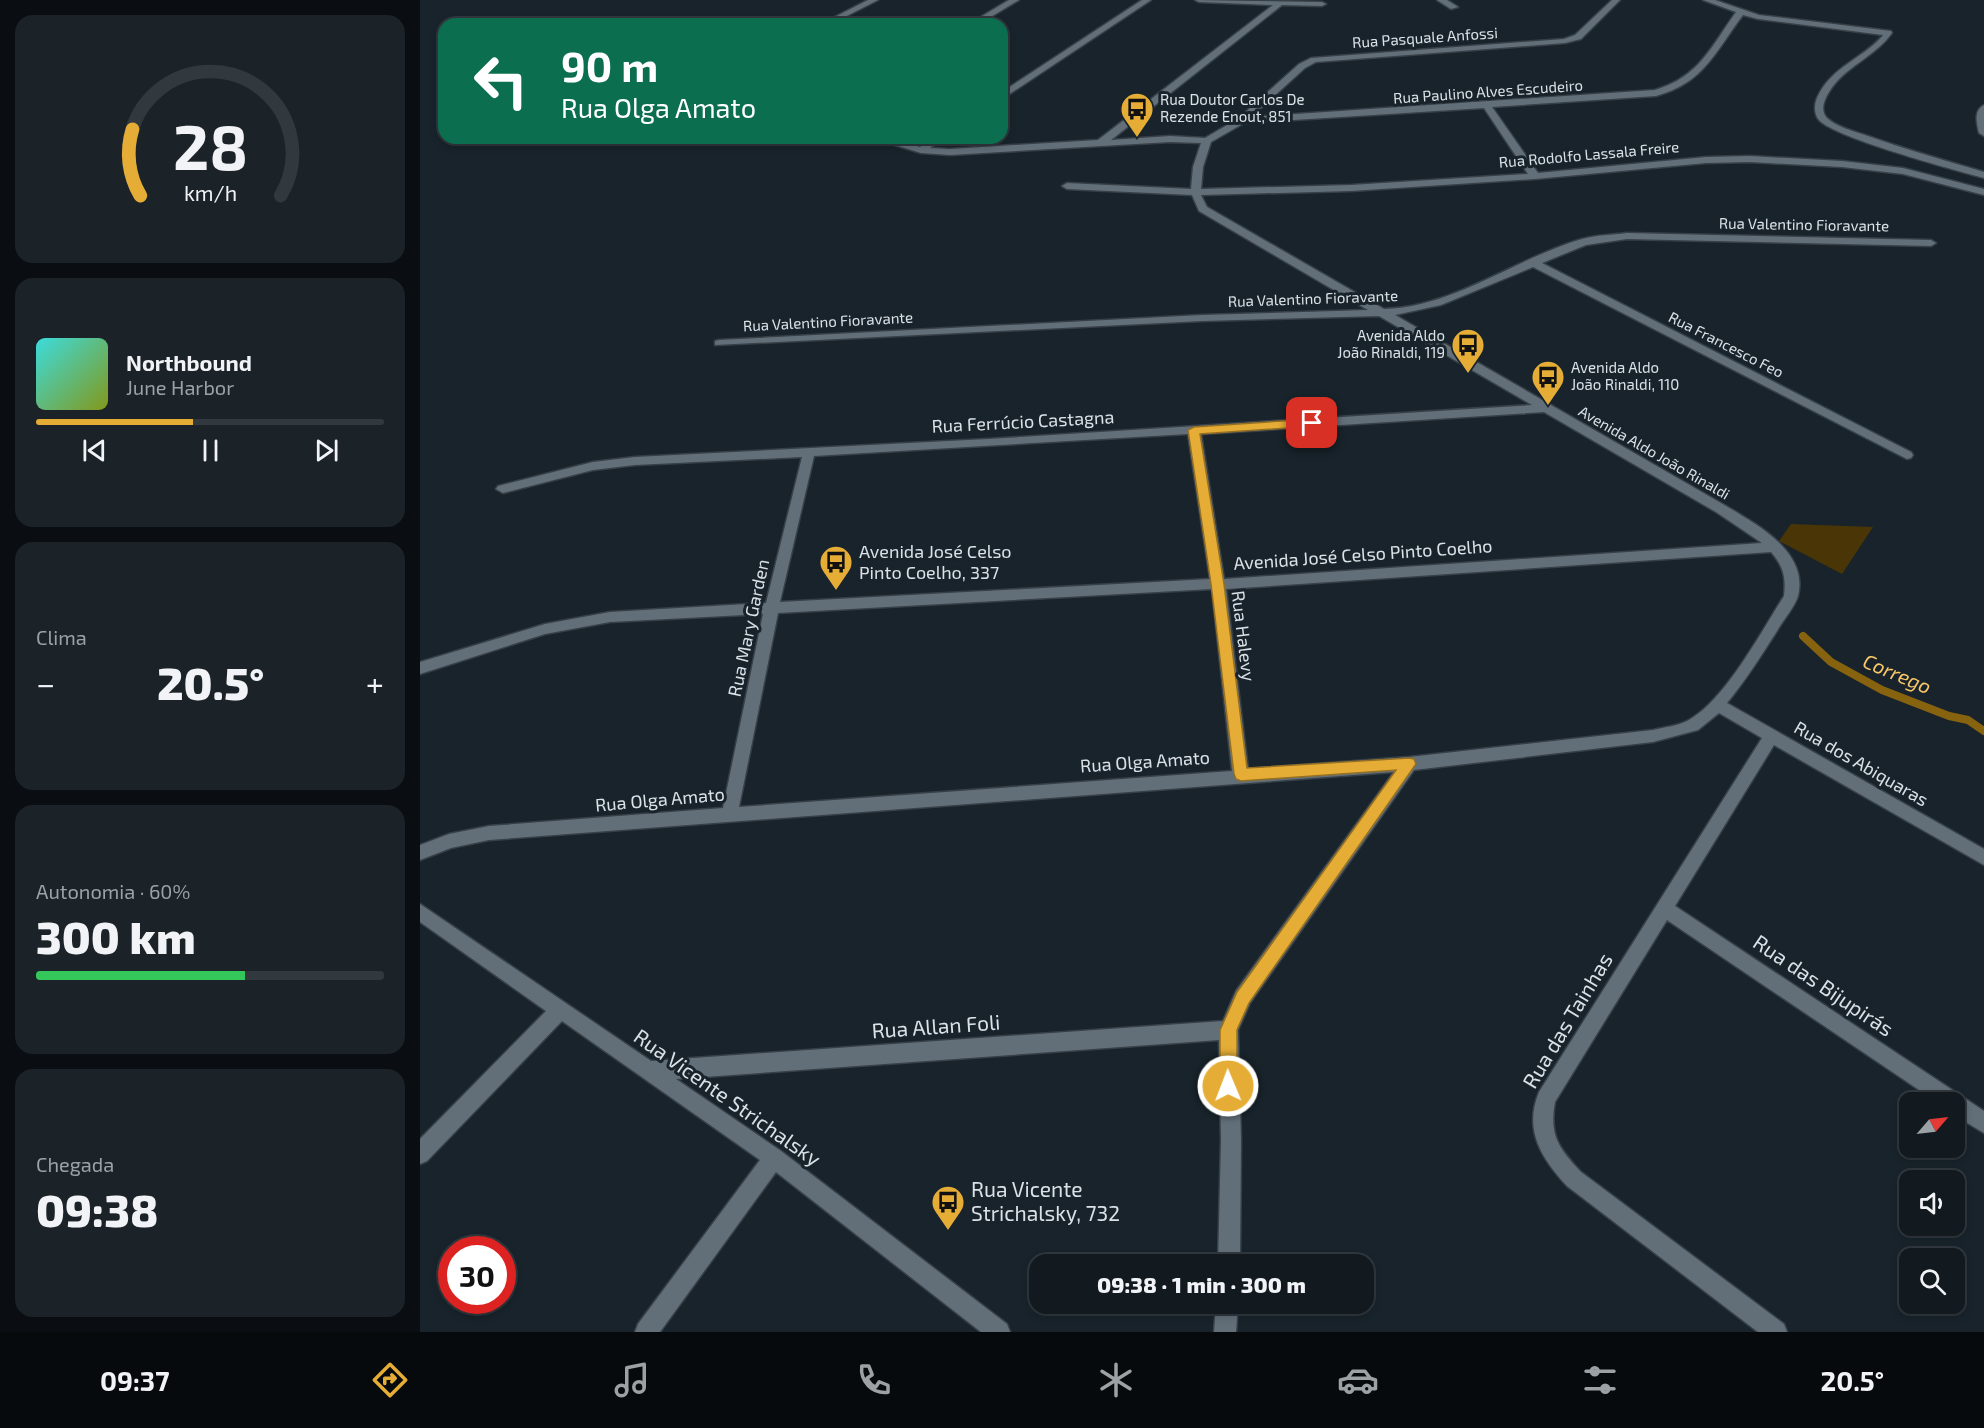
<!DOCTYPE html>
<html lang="pt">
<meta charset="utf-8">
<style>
:root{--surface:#121a20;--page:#1b2329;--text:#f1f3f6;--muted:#9ca1a5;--line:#31383e;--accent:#e5ad36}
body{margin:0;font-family:"Exo 2",sans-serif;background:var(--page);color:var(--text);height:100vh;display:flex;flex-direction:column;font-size:22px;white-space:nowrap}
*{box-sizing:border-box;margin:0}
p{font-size:20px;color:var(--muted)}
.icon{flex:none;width:33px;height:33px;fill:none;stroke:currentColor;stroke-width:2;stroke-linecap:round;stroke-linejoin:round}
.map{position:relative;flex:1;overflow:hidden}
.side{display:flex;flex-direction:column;gap:15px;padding:15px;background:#0a0e12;width:420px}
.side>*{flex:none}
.hud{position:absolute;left:18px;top:18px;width:570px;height:126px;border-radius:18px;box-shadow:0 3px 9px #0003,0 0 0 2px var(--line);background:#0b6e4f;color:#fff;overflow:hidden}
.needle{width:39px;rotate:62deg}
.controls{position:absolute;left:1479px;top:1092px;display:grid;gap:12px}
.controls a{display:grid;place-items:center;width:66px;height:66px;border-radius:12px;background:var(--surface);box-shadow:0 3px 9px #0003,0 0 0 2px var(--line);font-size:30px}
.speed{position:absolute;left:18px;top:1236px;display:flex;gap:12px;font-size:30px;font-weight:700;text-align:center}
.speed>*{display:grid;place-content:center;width:78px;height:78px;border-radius:50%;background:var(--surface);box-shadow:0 3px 9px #0003,0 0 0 2px var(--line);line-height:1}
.speed .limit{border:9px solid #d22;background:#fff;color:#111}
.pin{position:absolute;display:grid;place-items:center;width:51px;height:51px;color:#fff;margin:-26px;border-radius:12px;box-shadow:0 3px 9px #0006}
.me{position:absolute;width:66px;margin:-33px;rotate:359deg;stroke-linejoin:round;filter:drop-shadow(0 0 4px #0008)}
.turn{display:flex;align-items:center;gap:21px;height:126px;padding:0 24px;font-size:27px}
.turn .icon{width:78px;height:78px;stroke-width:2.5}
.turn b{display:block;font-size:42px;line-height:51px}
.big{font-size:45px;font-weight:800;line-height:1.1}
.side .card{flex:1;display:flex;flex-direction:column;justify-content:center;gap:9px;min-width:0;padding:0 21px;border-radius:18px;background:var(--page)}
.side .dial{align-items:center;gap:0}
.dial svg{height:156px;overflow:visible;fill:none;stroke:var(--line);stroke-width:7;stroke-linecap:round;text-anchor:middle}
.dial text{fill:var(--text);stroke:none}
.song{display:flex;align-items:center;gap:18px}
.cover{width:72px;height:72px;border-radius:9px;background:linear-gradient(135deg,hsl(180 70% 55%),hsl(70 70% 35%))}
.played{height:6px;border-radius:3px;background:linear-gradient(90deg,var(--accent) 45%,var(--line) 45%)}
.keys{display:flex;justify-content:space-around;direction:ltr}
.heat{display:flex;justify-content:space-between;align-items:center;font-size:33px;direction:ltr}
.charge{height:9px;border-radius:4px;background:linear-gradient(90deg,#34c759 60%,var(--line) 0)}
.trip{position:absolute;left:609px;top:1254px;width:345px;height:60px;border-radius:18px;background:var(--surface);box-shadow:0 3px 9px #0003,0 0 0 2px var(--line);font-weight:800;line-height:60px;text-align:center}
.menu{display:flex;height:96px;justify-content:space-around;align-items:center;background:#070a0d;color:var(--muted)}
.menu .icon{width:42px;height:42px}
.menu .current{color:var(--accent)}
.menu b{font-size:27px;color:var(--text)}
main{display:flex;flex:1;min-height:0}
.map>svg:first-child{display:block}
.green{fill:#4a3507}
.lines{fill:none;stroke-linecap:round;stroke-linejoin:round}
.stream{stroke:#88630f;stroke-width:8}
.minor-casing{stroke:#373f47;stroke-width:3}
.minor{fill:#626f79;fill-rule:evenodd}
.route{fill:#e5ad36;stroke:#957023;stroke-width:1.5}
.labels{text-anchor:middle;stroke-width:6;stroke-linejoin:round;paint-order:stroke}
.far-street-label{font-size:15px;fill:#dae1e7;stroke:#18232b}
.far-poi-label{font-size:15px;fill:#dae1e7;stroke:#18232b;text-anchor:start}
.street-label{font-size:18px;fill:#dae1e7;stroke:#18232b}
.poi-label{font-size:18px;fill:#dae1e7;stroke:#18232b;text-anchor:start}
.water-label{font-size:20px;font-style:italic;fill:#fac868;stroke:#18232b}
.near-street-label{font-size:21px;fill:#dae1e7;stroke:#18232b}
.near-poi-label{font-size:21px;fill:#dae1e7;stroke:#18232b;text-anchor:start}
</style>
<main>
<section class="side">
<div class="card dial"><svg viewBox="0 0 100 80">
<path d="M14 69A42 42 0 1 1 86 69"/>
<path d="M14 69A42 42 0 0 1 10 35" stroke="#e5ad36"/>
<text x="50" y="56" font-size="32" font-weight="700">28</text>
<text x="50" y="72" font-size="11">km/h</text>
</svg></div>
<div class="card">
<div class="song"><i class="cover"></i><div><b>Northbound</b><p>June Harbor</p></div></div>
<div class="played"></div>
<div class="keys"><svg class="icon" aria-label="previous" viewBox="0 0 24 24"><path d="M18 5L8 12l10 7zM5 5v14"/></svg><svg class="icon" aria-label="pause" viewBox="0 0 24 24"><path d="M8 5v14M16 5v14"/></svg><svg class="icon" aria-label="next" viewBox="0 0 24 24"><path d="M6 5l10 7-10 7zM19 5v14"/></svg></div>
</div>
<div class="card"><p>Clima</p>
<div class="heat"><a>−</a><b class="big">20.5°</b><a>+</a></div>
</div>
<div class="card"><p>Autonomia · 60%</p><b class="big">300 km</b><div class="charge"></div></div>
<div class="card"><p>Chegada</p><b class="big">09:38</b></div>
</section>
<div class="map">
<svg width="1564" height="1332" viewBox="0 0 1564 1332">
<rect width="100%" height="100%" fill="#18232b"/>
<!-- green -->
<polygon class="green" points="1371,524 1453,527 1422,574 1359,541"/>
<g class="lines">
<!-- stream -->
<polyline class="stream" points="1383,636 1411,662 1462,690 1529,716 1548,720 1564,731"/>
<defs>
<g id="minor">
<polygon points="448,0 458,0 411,24 401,24"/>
<polygon points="589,0 599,0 559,24 549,24"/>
<polygon points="722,0 731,0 582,99 582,92"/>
<path d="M775,0L902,2L906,4L902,6L862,5L691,140L750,136L785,138L819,118L879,64L891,58L1144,39L1155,35L1192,0H1200L1161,39L1145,43L896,62L885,68L831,117L1235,90C1279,77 1291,47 1316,12L1283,0H1295L1339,15L1471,31L1472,33C1455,57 1424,67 1409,92C1404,100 1400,111 1407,118C1417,127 1433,131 1445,135C1484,149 1524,160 1564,172V178C1535,170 1415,138 1399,120C1394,114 1394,105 1397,98C1411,66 1445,58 1463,35L1338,19L1323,15C1295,52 1284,83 1236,96L1072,107L1118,173L1286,157L1330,156L1422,161L1483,168L1564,189V195L1483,174L1422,167L1330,162L1286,163L1115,179L931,191L781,195L787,207L964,309C1034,307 1096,258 1162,239C1176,235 1192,235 1207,233L1511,240L1516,243L1511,246L1207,239L1166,245L1122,263L1491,452L1493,455L1491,458L1487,459L1113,267L1021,305L975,315L1306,506C1336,524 1389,552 1378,596C1375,607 1363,620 1357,631C1341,656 1326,680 1307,703L1564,849V865L1354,745L1255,906L1564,1111V1133L1534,1115V1102H1517L1247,920L1135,1102C1129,1136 1139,1148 1161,1172L1364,1324L1367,1332H1338L1147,1186C1122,1159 1103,1130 1119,1092L1342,738L1299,713L1278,730L1233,742L994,770L830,1003L818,1030L821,1140L820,1264H798L801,1140L799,1040L256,1079L361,1151L587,1324L590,1332H561L356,1172L240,1332H215L218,1324L340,1160L142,1021L7,1161L0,1164V1139L126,1011L0,922V904L231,1061L803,1021L816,991L974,772L69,840L31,848L0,860V845L29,834L69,826L303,808L343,614L190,622L125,634L0,674V662L125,624L190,612L346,603L382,457L215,465L173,470L83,493L76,489L78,486L173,462L215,457L568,439L1112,405L959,316L782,321L295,345V341L299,340L782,315L948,310L779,211L772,195L647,189L642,186L647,183L771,189L773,167L781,143L750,142L530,155L501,153L452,138H467L500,147L513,138H524L510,148L530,149L678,140L853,5L779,2ZM1064,108L1108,174L931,185L781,189L783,167L791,142L824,123ZM1124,412L1296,512L1342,543L804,579L781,434ZM768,434L790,579L360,602L394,456ZM1351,552C1364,567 1366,578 1364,596C1341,632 1305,700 1269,720C1258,726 1245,727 1233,730L989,757L828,769L806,589ZM792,589L812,771L319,807L358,613Z"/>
<polygon points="1017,0 1027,0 1038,7 1031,9"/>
<path d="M1564,105V136L1559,133C1557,123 1553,111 1564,105Z"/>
<polygon points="796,1304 818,1304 816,1332 794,1332"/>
</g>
</defs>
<!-- minor casing -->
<use href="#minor" class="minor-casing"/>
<!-- minor -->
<use href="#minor" class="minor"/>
</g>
<!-- route -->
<polygon class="route" points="892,419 896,420 896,426 780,434 804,584 827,768 989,758 994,759 996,764 829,1003 817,1030 817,1086 815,1092 808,1094 802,1092 800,1086 800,1030 817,992 976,770 821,781 816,779 814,774 791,584 768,430 774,427"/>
<!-- icons -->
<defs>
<symbol id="bus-pin" viewBox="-11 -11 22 30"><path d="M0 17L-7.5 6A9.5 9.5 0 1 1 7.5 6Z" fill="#e5ad36" stroke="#18232b"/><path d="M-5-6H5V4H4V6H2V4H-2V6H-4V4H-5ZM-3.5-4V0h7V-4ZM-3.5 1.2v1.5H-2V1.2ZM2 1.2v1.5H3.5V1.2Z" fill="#111"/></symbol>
</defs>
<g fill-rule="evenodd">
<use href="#bus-pin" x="698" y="90" width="38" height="52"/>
<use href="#bus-pin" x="1029" y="326" width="38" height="52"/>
<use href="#bus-pin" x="1109" y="358" width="38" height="52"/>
<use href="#bus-pin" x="397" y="543" width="38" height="52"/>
<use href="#bus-pin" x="509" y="1183" width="38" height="52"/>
</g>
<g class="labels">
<!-- far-street labels -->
<g class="far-street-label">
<text transform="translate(1005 38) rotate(-4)" y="5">Rua Pasquale Anfossi</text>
<text transform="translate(1068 92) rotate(-4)" y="5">Rua Paulino Alves Escudeiro</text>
<text transform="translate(1169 155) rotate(-5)" y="5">Rua Rodolfo Lassala Freire</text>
<text transform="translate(1384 225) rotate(1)" y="5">Rua Valentino Fioravante</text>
<text transform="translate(893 299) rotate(-2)" y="5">Rua Valentino Fioravante</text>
<text transform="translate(408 322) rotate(-3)" y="5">Rua Valentino Fioravante</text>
<text transform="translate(1306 345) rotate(27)" y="5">Rua Francesco Feo</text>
<text transform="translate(1234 453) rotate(30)" y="5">Avenida Aldo João Rinaldi</text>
</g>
<!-- far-poi labels -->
<g class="far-poi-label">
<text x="740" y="105">Rua Doutor Carlos De<tspan x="740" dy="17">Rezende Enout, 851</tspan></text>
<text x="1025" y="341" text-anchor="end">Avenida Aldo<tspan x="1025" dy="17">João Rinaldi, 119</tspan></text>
<text x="1151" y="373">Avenida Aldo<tspan x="1151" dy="17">João Rinaldi, 110</tspan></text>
</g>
<!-- street labels -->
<g class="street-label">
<text transform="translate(603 422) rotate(-3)" y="6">Rua Ferrúcio Castagna</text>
<text transform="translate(943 555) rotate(-4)" y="6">Avenida José Celso Pinto Coelho</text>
<text transform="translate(329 628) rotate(-78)" y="6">Rua Mary Garden</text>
<text transform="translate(823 636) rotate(83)" y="6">Rua Halevy</text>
<text transform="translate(725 762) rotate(-4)" y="6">Rua Olga Amato</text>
<text transform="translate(1441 764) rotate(30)" y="6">Rua dos Abiquaras</text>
<text transform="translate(240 800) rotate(-5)" y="6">Rua Olga Amato</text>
</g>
<!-- poi labels -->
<g class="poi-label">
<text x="439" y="558">Avenida José Celso<tspan x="439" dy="21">Pinto Coelho, 337</tspan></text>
</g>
<!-- water labels -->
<g class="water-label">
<text transform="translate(1477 674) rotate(23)" y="7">Corrego</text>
</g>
<!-- near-street labels -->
<g class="near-street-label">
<text transform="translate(1403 986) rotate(34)" y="7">Rua das Bijupirás</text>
<text transform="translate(1148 1021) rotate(-59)" y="7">Rua das Tainhas</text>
<text transform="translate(516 1027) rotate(-4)" y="7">Rua Allan Foli</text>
<text transform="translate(307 1098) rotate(35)" y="7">Rua Vicente Strichalsky</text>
</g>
<!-- near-poi labels -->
<g class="near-poi-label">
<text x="551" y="1197">Rua Vicente<tspan x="551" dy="24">Strichalsky, 732</tspan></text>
</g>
</g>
</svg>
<div class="controls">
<a><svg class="needle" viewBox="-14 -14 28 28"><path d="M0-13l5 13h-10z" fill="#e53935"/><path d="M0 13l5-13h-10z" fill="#9ca1a5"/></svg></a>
<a><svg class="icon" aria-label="sound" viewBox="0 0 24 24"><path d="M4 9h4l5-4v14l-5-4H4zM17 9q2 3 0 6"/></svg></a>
<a><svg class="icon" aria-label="search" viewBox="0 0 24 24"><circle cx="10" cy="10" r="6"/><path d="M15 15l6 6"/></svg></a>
</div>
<div class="speed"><div class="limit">30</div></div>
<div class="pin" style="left:892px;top:423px;background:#d93025"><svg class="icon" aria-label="arrive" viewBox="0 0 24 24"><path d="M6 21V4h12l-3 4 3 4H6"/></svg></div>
<svg class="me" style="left:808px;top:1086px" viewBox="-20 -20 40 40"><circle r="17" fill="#e5ad36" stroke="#fff" stroke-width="3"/><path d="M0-11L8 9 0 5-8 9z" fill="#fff"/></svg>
<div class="trip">09:38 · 1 min · 300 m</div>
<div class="hud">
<div class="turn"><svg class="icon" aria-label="left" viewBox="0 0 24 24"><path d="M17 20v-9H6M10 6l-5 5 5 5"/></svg><div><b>90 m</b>Rua Olga Amato</div></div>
</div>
</div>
</main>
<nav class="menu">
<b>09:37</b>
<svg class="icon current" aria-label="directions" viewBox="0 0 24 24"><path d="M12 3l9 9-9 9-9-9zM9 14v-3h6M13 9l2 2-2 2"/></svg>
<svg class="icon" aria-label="music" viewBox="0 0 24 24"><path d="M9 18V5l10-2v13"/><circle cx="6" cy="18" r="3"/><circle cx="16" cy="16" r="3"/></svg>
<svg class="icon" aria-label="phone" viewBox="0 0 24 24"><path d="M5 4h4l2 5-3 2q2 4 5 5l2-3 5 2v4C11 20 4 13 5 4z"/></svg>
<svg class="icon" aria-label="climate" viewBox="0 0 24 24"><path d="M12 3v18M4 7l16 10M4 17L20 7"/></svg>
<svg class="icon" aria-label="car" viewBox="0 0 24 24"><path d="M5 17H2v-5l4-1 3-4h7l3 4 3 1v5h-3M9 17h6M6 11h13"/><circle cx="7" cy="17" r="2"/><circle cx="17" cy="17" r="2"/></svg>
<svg class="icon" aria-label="filters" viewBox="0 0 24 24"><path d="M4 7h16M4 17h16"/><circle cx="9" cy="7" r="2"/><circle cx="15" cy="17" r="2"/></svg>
<b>20.5°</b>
</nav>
